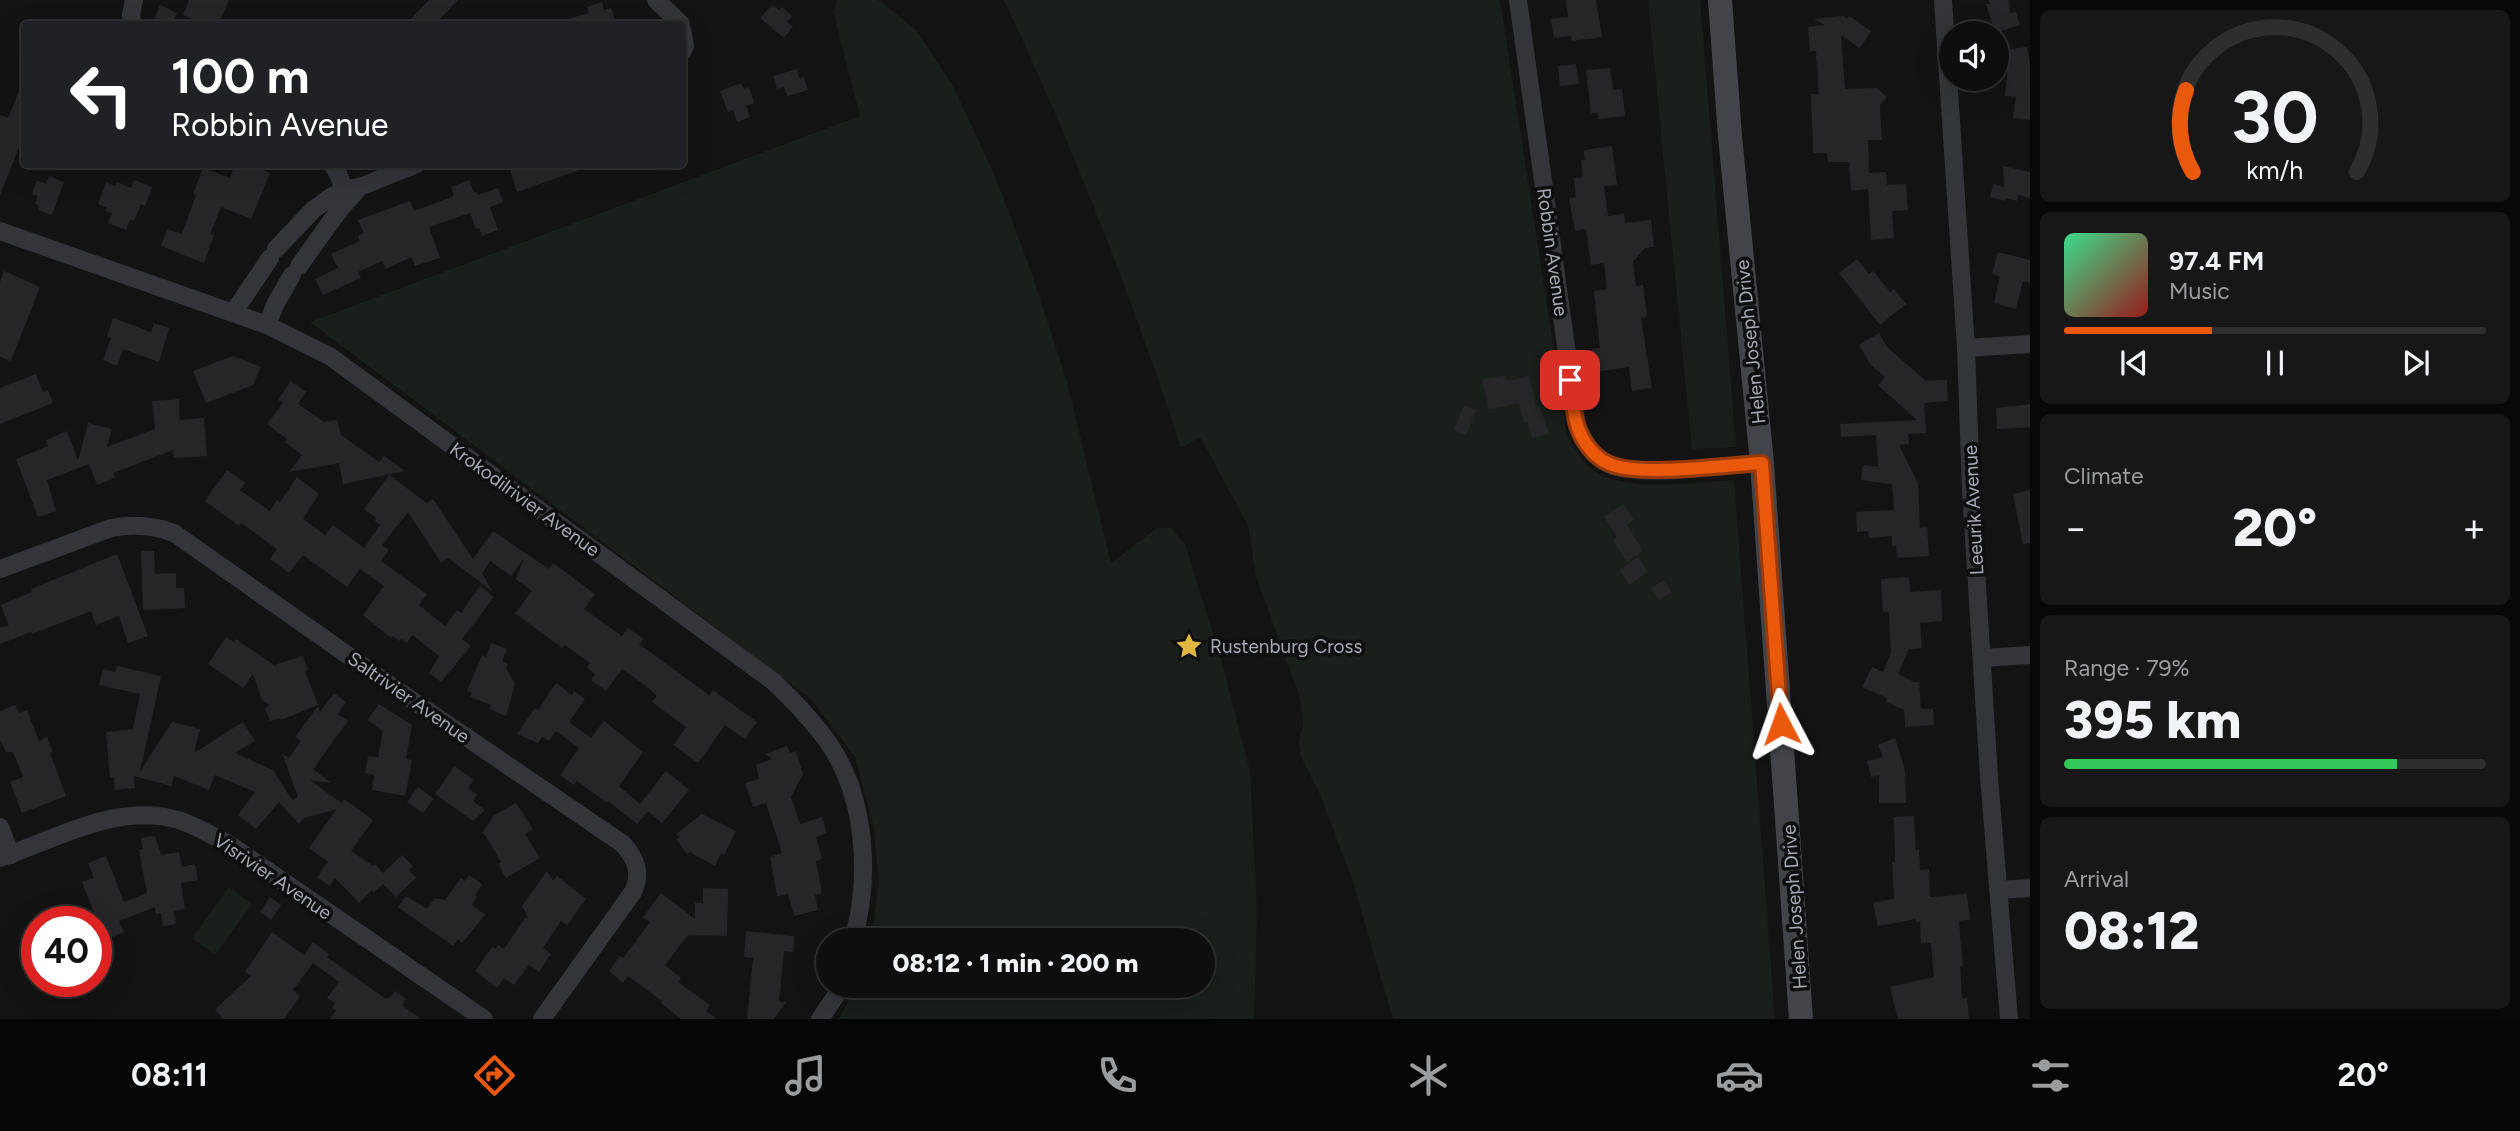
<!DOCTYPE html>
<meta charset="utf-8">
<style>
:root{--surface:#0e0e0f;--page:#171718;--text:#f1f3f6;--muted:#9b9c9e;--line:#2e2e2f;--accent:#ea580c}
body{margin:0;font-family:Figtree,sans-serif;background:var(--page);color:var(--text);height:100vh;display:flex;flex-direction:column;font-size:26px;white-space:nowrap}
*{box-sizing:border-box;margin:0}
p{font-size:23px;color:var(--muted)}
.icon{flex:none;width:38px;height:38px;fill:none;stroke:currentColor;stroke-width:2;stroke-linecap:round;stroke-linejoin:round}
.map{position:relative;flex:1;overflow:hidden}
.details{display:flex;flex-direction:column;gap:10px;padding:10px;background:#080808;width:490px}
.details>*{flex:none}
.guide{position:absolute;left:21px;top:21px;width:665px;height:147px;border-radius:7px;box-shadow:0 7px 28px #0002,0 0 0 2px var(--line);background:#202124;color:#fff;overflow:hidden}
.controls{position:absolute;left:1939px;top:21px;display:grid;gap:14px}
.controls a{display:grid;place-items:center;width:70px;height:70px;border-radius:50%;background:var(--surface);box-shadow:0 7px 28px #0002,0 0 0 2px var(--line);font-size:35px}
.speed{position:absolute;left:21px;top:906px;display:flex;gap:14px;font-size:35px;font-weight:700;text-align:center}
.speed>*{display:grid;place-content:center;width:91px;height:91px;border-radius:50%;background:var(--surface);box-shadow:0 7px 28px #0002,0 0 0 2px var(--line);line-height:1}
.speed .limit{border:10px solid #d22;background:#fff;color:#111}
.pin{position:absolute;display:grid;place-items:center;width:60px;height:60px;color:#fff;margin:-30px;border-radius:14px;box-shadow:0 4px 10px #0006}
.me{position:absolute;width:77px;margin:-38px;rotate:356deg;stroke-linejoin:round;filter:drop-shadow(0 0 5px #0008)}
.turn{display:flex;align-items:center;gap:24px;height:147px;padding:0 35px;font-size:32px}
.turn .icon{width:91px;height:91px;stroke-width:2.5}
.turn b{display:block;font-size:49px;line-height:60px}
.big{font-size:52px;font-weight:800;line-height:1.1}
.details .card{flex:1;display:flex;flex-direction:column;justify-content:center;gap:10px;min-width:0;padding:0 24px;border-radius:10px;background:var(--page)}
.details .dial{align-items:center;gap:0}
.dial svg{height:182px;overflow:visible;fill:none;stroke:var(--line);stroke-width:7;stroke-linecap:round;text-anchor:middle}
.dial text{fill:var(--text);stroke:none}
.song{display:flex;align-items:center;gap:21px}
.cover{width:84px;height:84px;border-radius:10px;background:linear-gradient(135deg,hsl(150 70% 55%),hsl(0 70% 35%))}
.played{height:7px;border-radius:4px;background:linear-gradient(90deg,var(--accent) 35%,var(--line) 35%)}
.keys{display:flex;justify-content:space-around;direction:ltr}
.heat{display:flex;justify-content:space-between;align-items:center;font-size:38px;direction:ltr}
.charge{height:10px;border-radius:5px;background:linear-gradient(90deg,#34c759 79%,var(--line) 0)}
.trip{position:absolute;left:816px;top:928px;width:399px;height:70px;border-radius:35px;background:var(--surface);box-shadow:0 7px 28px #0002,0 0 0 2px var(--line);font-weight:800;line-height:70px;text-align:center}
.tabs{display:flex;height:112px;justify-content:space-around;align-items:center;background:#060606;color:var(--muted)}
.tabs .icon{width:49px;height:49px}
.tabs .on{color:var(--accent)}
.tabs b{font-size:32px;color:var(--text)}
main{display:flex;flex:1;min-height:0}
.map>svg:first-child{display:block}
.green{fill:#1a1f1b}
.building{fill:#262628}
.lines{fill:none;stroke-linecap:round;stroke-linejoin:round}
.street{stroke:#343539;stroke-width:18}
.secondary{stroke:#434449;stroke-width:24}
.route-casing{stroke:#983908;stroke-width:18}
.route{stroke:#ea580c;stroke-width:12}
.labels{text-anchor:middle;stroke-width:7;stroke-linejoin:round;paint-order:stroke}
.street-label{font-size:19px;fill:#a6a9b4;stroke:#0e0e0f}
.poi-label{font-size:19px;fill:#a6a9b4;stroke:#0e0e0f;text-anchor:start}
</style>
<main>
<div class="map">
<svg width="2030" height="1019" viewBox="0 0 2030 1019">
<rect width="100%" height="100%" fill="#131314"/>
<!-- green -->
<g class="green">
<polygon points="837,0 877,0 882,2 917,31 953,86 995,176 1032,274 1067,382 1111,563 1157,528 1171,528 1185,544 1195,576 1221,659 1250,771 1257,913 1254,1019 839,1019 857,985 1202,985 1202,940 871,940 879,882 873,824 855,757 811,699 310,322 860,116 833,11"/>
<path d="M1004,0H1500L1567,435C1572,444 1577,455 1585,463C1615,496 1693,482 1734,480L1775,1019H1393L1353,882L1321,797L1301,757L1299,741L1303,724L1301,701L1256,576L1248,525L1200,437L1181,448C1132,296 1072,145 1004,0Z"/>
<polygon points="1648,0 1700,0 1736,447 1692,449"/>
<polygon points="229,887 252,904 215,955 192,938"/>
</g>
<!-- building -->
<g class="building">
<polygon points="189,0 229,0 218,24 204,24 183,15"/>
<polygon points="429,0 458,0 435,24 406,24"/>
<polygon points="1566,0 1596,0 1602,37 1572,41 1571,36 1554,38 1551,19 1568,17"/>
<polygon points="1989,0 2009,0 2010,14 2016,12 2020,25 1995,33 1986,4 1990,4"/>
<polygon points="602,2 604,10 611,8 615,20 609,23 609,24 562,24 561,21 589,13 587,7"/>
<polygon points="160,5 177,13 172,24 152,24"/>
<polygon points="772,5 779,10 782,7 792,16 787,22 793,27 784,38 760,18"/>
<polygon points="1843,16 1847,19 1849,16 1871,31 1860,48 1841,35 1845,89 1877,88 1887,97 1880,105 1882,140 1868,140 1869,173 1886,172 1887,185 1906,184 1908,210 1892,211 1894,238 1871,240 1868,189 1851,191 1849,162 1828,162 1827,153 1813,153 1811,94 1819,94 1816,51 1810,51 1808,27 1825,25 1814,19"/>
<polygon points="2027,47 2030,64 2030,120 2013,118 2016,97 2005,96 2010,49"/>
<polygon points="1576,64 1579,84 1560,86 1558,66"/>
<polygon points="1610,68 1613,90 1622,89 1625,116 1598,119 1598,113 1591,113 1586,70"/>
<polygon points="797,69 799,78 804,77 808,90 787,96 784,87 777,89 773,76"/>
<polygon points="24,79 24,135 0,195 0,115 8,118"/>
<polygon points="741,83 744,89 749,87 754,103 746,106 750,117 737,122 733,110 728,112 720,91"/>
<polygon points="1612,146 1617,185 1604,186 1608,216 1624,214 1625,223 1651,220 1654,247 1645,248 1633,262 1636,286 1643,285 1647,317 1641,318 1652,388 1632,391 1629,367 1595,372 1592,349 1600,348 1594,291 1607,289 1604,263 1591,265 1586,229 1575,231 1569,198 1576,197 1574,178 1583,177 1581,160 1585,160 1584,150"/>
<polygon points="235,164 248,164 270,173 251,219 221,207 210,234 214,235 204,263 161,246 167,229 182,234 196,195 193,194 203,168 230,178"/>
<polygon points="508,164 588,164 588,167 517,192"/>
<polygon points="2003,166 2030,172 2030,198 2018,195 2017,201 2006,198 2005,201 1990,197 1993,184 2004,187"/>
<polygon points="49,176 64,182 52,215 38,210 39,206 35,204 38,196 32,194 37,180 46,184"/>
<polygon points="134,180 152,187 145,206 141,204 134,221 130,219 126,230 108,223 112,213 105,211 107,208 98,204 106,182 115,186 117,182 131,188"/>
<polygon points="469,180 474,193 477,192 478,195 498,188 503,202 490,207 498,230 482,236 479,228 476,229 470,213 429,227 440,258 415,266 412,257 386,269 382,261 358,272 361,278 323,295 315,279 338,268 331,254 360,241 358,236 364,233 358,220 410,201 414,211 454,196 451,187"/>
<polygon points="1998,252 2030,260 2030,283 2023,281 2016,309 1994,303 2000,276 1992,274"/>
<polygon points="1857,259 1869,274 1873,271 1890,292 1894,289 1906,304 1880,325 1839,273"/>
<polygon points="4,271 40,287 11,361 0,357 0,282"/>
<polygon points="113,318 151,332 154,323 169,328 159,362 123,349 117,366 103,360 111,338 107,336"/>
<polygon points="1879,333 1887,347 1926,381 1947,380 1948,401 1924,403 1926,433 1908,434 1909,444 1899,445 1918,483 1920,528 1927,527 1929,556 1897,558 1896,546 1892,546 1892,536 1869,538 1868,531 1857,532 1856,512 1894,510 1892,484 1861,480 1863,465 1878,467 1876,435 1841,437 1840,424 1917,420 1878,385 1885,377 1871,365 1859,345"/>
<polygon points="233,356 261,367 253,385 206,403 193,371"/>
<polygon points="36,374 43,392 48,390 53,403 0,424 0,388"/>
<polygon points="1505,375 1507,381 1529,376 1537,409 1540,407 1549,434 1532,438 1528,422 1524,423 1519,403 1489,410 1482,380"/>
<polygon points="291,381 306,392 298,404 324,422 337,420 341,435 379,462 384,456 405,471 343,484 339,463 289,472 302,455 285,442 287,439 267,424 283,403 278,400"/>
<polygon points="179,399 180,420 204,418 207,456 174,458 173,450 113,473 115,478 97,485 89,464 47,480 56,511 38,517 16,459 48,446 46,440 67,431 78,461 88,423 112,429 107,447 155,429 152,401"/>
<polygon points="2030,404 2030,427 1997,429 1996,408"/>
<polygon points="1464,405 1476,410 1466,435 1454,430"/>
<polygon points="227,470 246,483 240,490 270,511 277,500 280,502 297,477 319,494 303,519 325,535 333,525 364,548 380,525 375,521 376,518 364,509 389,475 427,503 433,499 473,559 493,531 549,569 553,563 595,594 584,609 622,636 628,628 644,639 639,644 709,695 713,690 757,722 745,739 725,725 698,763 673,745 686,727 652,702 657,696 645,685 622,669 606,691 591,680 595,674 587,668 590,663 565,645 562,648 515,613 532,591 516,579 524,558 511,576 490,561 482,573 492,591 448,558 441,563 408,512 382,545 389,550 381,561 427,594 419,605 445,626 457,610 461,613 480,586 494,597 462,639 471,646 441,682 429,673 439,656 412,635 407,643 401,639 399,641 393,636 391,638 363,615 384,586 360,569 347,587 303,555 289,573 270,559 277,549 241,523 239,526 205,501"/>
<polygon points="2030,490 2030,543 2023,544 2013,494"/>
<polygon points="1623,504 1634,520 1627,525 1643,551 1627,562 1613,540 1617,537 1604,517"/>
<polygon points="141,551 154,551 155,574 176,573 176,588 184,588 185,608 143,610"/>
<polygon points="117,554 148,636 128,643 119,616 96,625 91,611 32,634 31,632 0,644 0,627 9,626 1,605 32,592 31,589"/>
<polygon points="1638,557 1648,572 1629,585 1619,570"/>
<polygon points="1909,577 1910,592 1941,590 1942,621 1920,623 1922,648 1909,649 1898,674 1914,682 1919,682 1921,709 1933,709 1934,725 1905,727 1904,710 1886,702 1887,698 1862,687 1872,667 1883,672 1891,653 1889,612 1883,612 1881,579"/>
<polygon points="1664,580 1672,592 1659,600 1651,588"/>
<polygon points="226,637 234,642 236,639 274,665 303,656 308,670 305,671 318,705 281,720 280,718 270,721 265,708 270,705 262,700 253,674 243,688 208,664"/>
<polygon points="491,643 507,649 502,661 508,664 506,668 515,684 506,716 489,709 491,705 470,697 472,693 467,691 482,655 486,658"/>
<polygon points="117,666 161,676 140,772 172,722 200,729 194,753 243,722 255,741 235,753 273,770 292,800 298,797 282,753 289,758 301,741 295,737 318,706 320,712 334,693 346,702 338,714 348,721 313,769 331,783 310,780 341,803 344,799 373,820 351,851 373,866 375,864 383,873 402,855 413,866 409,870 416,878 396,897 383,884 374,893 372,890 359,903 335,878 330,886 317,877 328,862 309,848 337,809 304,818 299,824 279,802 256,829 238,815 255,792 215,775 209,790 174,776 171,786 134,776 135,788 115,790 114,778 110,778 106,732 133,729 140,694 99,685 103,669 115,672"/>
<polygon points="556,683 572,695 574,691 585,699 569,722 591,738 604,721 643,752 619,786 640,804 666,771 689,790 662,823 648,811 637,824 608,801 607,803 577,781 574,785 560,775 579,748 556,731 549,741 542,737 538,743 517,734 535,708 538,710"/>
<polygon points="379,704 412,725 406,759 412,760 405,796 372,790 374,775 365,773 368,756 378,757 383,731 367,720"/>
<polygon points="15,705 19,713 27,710 39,741 47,737 53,752 50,753 66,796 22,813 10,782 23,777 13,752 6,752 0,739 0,711"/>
<polygon points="1895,738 1905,770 1906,803 1879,803 1879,775 1871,777 1867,761 1883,757 1878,745"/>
<polygon points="787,746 790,753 796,751 803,774 791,797 800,824 822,817 827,833 816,837 822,859 816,861 822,893 815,895 818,910 794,916 788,894 777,896 770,857 782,853 766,803 753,807 745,783 759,779 756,765 772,759 765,754"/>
<polygon points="454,766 474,780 468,788 477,795 473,801 485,810 473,821 435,794"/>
<polygon points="418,787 434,799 423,813 407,802"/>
<polygon points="516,803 533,829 525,834 540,858 506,878 498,864 501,862 486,836 482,833 495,815"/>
<polygon points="702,814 736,831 724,855 721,853 715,866 690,852 687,854 676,839 680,837 676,834"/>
<polygon points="1914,816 1916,850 1919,850 1920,870 1929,869 1930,897 1967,894 1970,920 1959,921 1963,966 1960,966 1962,998 1967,998 1969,1019 1898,1019 1890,987 1934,977 1931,943 1921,943 1920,922 1916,922 1916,919 1878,926 1873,903 1894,899 1892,862 1895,862 1894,817"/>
<polygon points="155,836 161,855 179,852 182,867 195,864 198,880 181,883 185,909 174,911 176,924 163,926 161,913 156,914 155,907 119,921 124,932 105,940 82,882 94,878 88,863 106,856 124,902 147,893 139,850 143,849 141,838"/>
<polygon points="547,871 553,881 557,876 586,899 567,926 561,921 543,948 551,954 539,972 529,965 514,985 504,978 497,988 475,971 492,947 495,949 498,945 504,949 526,917 529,919 522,906"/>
<polygon points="469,875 482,884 475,895 477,897 472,905 485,915 462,943 458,939 453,946 398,907 406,896 427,909 435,898 445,900 461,878 465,881"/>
<polygon points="703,888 728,889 727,936 688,935 665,965 681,978 678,982 710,1005 706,1011 717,1019 681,1019 661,1003 662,1001 628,976 623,983 609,971 620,956 623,958 650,922 643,917 661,893 695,919 695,903 703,903"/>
<polygon points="270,897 281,905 271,920 260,912"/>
<polygon points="746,931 794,936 793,952 784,951 779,1002 786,1002 774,1019 747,1019 753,958 744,957"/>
<polygon points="272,932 304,955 313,942 329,954 327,957 386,999 388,997 390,998 395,991 406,999 402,1005 421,1019 330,1019 336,1011 332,1007 335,1003 327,998 339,982 313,963 293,990 300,996 284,1019 223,1019 215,1009 251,976 245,972"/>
</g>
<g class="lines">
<!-- street -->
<g class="street">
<polyline points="656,0 681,24"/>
<path d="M1518,0L1577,426C1584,442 1595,460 1613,466C1645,477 1725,465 1762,463"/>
<polyline points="1943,0 1966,348 1971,490 1989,777 2009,1019"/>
<polyline points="132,24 131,15 134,0"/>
<polyline points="682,29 685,46 682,52"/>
<path d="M332,164C340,176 345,186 342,200"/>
<path d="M0,231L267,325L331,357L774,682C794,701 812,720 828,742C866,797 871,877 853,940"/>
<polyline points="276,249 313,210 329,198 344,190 362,186 417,164"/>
<polyline points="299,266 340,209 359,188"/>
<polyline points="233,313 270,258"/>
<polyline points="267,325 276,303 292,275"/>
<polyline points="1966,348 2030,344"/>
<path d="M0,569L111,528C133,524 153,525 174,533L403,694L623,844C636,859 642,873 633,892L542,1019"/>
<polyline points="1983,658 2030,655"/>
<polyline points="0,827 11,855"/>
<path d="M0,858C56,839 118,802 178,820C195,825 211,835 227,843L484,1019"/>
<polyline points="1998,890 2030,888"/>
<polyline points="820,1019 835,997 839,985"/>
</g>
<!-- secondary -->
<polyline class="secondary" points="1720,0 1730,136 1762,463 1801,1019"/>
</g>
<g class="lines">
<defs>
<path id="route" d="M1570,380C1573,400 1573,422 1583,439C1589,449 1599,460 1610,464C1640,477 1727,465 1762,463L1781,724"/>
</defs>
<!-- route casing -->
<use href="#route" class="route-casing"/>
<!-- route -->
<use href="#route" class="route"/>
</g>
<!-- icons -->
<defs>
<symbol id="sight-bare" viewBox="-9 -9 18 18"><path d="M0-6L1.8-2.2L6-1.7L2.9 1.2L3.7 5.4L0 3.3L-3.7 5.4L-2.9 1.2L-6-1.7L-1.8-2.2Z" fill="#e1b73f" stroke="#0e0e0f" stroke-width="2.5" paint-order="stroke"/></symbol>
</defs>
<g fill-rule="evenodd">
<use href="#sight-bare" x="1170" y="627" width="38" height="38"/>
</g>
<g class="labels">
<!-- street labels -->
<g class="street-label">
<text transform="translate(1553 252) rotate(82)" y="7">Robbin Avenue</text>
<text transform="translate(1750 342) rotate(-96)" y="7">Helen Joseph Drive</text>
<text transform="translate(525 499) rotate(36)" y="7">Krokodilrivier Avenue</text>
<text transform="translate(1973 510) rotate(-93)" y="7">Leeurik Avenue</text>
<text transform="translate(409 697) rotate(35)" y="7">Saltrivier Avenue</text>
<text transform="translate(273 876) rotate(34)" y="7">Visrivier Avenue</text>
<text transform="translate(1794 907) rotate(-94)" y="7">Helen Joseph Drive</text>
</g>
<!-- poi labels -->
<g class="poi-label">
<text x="1210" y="653">Rustenburg Cross</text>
</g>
</g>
</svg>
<div class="controls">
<a><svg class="icon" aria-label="sound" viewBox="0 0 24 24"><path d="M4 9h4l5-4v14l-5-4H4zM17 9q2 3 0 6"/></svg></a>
</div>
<div class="speed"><div class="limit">40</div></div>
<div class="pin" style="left:1570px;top:380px;background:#d93025"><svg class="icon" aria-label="arrive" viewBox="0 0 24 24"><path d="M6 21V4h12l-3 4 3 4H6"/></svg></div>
<svg class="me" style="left:1781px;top:724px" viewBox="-20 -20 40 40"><path d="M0-17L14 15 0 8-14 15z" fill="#ea580c" stroke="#fff" stroke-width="4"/></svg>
<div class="trip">08:12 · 1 min · 200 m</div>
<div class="guide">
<div class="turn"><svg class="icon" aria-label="left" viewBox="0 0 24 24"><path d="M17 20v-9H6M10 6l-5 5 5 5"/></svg><div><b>100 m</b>Robbin Avenue</div></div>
</div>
</div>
<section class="details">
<div class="card dial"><svg viewBox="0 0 100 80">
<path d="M14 69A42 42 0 1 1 86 69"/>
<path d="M14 69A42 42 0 0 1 11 33" stroke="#ea580c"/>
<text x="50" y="56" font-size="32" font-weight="700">30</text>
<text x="50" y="72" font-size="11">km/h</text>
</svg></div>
<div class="card">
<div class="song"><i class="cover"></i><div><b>97.4 FM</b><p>Music</p></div></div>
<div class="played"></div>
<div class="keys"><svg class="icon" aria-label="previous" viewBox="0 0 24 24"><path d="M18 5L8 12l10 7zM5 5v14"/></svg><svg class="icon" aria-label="pause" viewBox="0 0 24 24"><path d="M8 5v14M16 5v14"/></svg><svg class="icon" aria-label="next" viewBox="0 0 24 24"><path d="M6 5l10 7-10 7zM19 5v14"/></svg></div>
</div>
<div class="card"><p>Climate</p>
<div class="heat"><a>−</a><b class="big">20°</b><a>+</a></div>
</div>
<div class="card"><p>Range · 79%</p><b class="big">395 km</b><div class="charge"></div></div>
<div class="card"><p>Arrival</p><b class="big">08:12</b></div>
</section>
</main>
<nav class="tabs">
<b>08:11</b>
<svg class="icon on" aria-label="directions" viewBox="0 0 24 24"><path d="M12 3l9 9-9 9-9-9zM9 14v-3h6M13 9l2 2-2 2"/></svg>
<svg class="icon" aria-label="music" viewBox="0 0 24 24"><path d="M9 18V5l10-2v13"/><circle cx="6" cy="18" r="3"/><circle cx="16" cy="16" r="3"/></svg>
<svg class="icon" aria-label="phone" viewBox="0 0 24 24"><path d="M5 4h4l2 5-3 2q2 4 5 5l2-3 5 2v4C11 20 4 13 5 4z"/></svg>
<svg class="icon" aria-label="climate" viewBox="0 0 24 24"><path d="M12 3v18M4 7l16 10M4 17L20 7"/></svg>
<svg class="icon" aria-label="car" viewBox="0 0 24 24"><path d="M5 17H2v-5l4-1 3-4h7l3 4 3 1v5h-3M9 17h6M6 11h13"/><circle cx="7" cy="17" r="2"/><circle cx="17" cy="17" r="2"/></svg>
<svg class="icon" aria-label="filters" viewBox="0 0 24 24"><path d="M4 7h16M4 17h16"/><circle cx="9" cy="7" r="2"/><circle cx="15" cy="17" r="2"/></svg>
<b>20°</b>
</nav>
